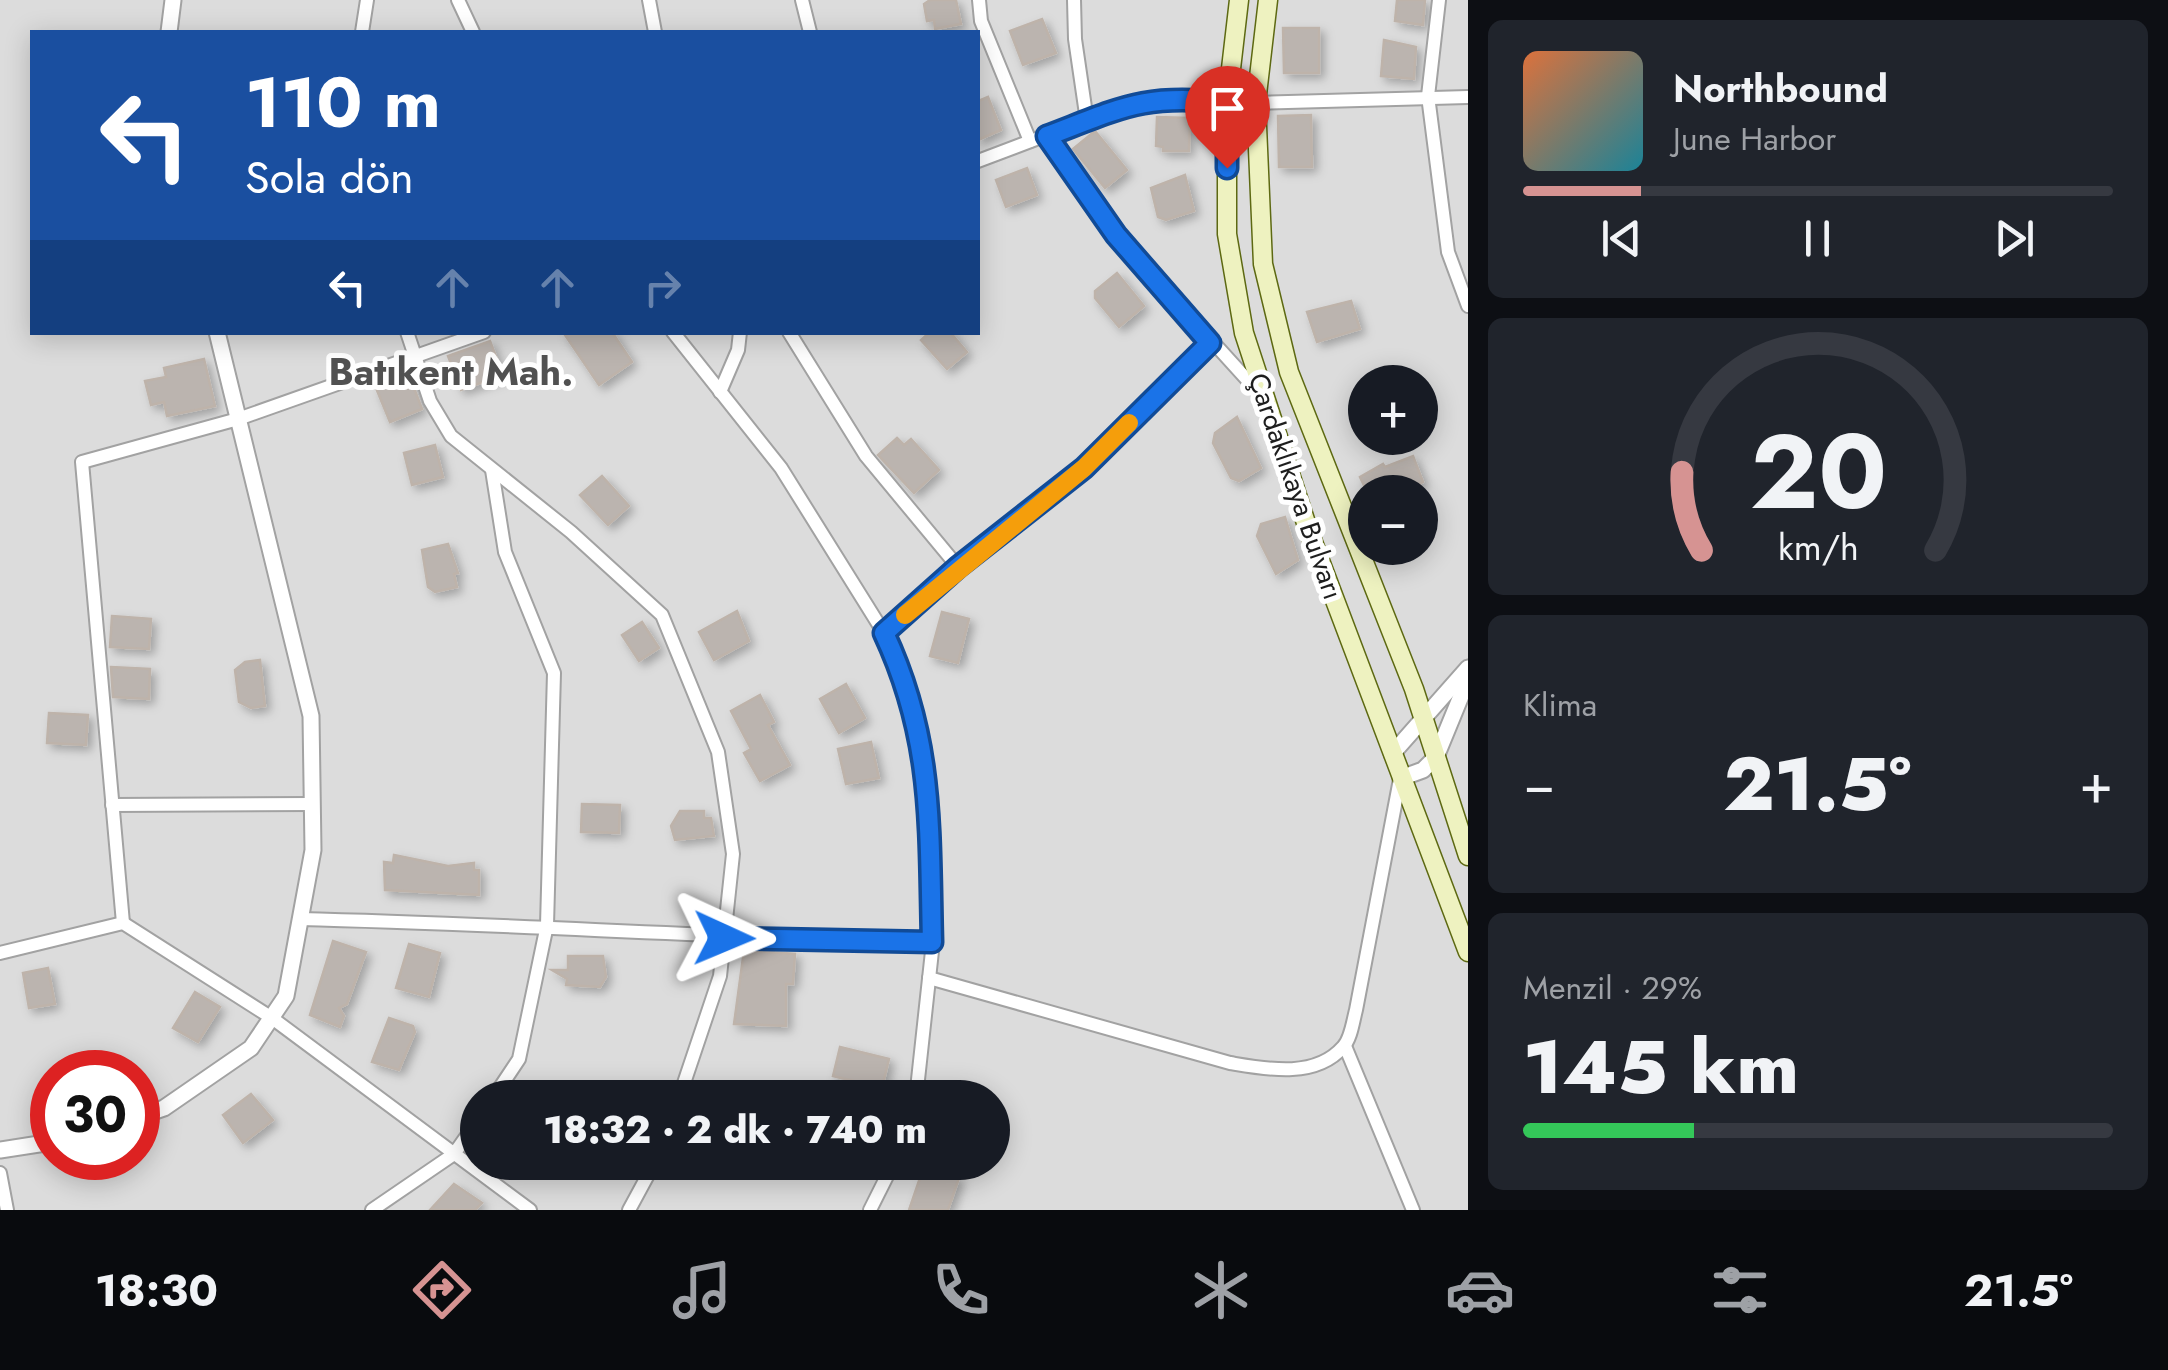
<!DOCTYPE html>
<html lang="tr">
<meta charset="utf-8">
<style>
:root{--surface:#171b24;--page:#20242c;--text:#f1f3f6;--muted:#9ea1a6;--line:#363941;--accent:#d69392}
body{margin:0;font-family:Jost,sans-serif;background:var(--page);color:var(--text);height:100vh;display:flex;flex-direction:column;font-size:38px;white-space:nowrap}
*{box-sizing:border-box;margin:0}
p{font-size:32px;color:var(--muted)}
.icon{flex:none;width:55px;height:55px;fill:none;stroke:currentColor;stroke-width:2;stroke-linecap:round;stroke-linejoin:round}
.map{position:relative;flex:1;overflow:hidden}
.sheet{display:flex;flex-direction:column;gap:20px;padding:20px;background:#0d0f14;width:700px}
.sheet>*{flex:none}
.guide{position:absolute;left:30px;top:30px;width:950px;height:305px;border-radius:0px;box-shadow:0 5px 25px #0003;background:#1a4fa0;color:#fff;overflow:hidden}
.tools{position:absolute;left:1348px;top:365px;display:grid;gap:20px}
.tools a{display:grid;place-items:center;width:90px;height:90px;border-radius:50%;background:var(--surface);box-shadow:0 5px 25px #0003;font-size:50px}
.speed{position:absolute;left:30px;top:1050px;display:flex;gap:20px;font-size:50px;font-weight:700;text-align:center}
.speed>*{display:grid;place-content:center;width:130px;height:130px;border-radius:50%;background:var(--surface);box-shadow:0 5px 25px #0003;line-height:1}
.speed .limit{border:15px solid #d22;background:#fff;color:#111}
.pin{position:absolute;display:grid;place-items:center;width:85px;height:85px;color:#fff;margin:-102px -42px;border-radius:50% 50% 50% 0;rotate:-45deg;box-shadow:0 0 10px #0007}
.pin .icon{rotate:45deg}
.me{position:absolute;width:110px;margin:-55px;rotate:91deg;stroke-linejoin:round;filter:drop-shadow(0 0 8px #0008)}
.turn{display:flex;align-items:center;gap:35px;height:210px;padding:0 50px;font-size:45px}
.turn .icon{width:130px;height:130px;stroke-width:2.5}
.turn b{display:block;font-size:70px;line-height:85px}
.lanes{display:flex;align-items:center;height:95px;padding:0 50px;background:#0003;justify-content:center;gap:50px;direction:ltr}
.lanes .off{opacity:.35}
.big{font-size:75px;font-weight:800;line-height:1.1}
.sheet .card{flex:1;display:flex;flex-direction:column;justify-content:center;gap:15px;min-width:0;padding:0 35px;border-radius:15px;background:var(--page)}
.sheet .dial{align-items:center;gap:0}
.dial svg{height:260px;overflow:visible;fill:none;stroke:var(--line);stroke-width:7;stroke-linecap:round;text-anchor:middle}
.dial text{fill:var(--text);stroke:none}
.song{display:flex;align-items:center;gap:30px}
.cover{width:120px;height:120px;border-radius:15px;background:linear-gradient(135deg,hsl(20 70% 55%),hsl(190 70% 35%))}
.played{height:10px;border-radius:5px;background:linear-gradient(90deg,var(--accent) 20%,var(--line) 20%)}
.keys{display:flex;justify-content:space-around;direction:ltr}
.heat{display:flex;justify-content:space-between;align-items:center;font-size:55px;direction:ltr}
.charge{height:15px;border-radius:8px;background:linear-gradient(90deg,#34c759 29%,var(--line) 0)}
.trip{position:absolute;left:460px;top:1080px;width:550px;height:100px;border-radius:50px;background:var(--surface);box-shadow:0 5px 25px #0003;font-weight:800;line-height:100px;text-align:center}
.tab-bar{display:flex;height:160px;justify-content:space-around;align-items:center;background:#090b0e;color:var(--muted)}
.tab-bar .icon{width:70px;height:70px}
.tab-bar .on{color:var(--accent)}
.tab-bar b{font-size:45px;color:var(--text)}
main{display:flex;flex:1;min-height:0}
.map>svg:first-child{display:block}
.residential{fill:#dcdcdc;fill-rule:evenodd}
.building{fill:#bbb4af;stroke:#beb3aa;stroke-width:2.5;filter:url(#shadow)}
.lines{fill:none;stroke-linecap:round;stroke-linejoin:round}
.minor-casing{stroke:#a2a2a2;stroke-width:16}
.tertiary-casing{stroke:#a2a2a2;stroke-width:19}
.secondary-casing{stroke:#5d6912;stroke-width:21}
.minor{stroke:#fff;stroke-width:12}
.tertiary{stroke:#fff;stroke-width:15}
.secondary{stroke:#eef2c0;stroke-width:18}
.route-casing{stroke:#114b97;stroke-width:25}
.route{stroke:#1a73e8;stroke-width:18}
.slow{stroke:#f59e0b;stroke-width:18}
.labels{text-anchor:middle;stroke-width:10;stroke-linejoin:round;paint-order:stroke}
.street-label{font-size:28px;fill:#1e1e1e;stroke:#fff}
.district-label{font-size:38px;font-weight:bold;fill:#515151;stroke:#fff}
</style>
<main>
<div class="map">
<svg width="1468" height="1210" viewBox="0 0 1468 1210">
<defs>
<filter id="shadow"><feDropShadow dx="4.5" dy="4.5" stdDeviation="5" flood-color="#0004"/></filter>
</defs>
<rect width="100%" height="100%" fill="#eeece6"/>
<!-- residential -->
<path class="residential" d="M0,0H1468V1210H0ZM32,32H978V332H32ZM1365,382H1420V438H1365ZM1365,492H1420V548H1365ZM52,1072H138V1158H52ZM478,1098H992V1162H478Z"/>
<!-- building -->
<g class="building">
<polygon points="930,0 956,0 961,24 935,29 934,20 927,21 924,4"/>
<polygon points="1397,0 1425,0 1423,25 1395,21"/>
<polygon points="1042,19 1056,53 1023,65 1010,31"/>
<polygon points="1283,28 1319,28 1319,73 1284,73"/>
<polygon points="1384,40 1416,47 1414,79 1381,76"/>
<polygon points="988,97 1001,130 978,140 978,101"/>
<polygon points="1311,115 1312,167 1279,167 1278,116"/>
<polygon points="1157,117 1190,118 1189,151 1163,151 1163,147 1156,146"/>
<polygon points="1095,131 1127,170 1105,188 1073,149"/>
<polygon points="1027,168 1037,195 1006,207 996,180"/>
<polygon points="1185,175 1194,211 1166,220 1158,217 1151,188"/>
<polygon points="1117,273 1144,306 1119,327 1095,298 1095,291"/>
<polygon points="1351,301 1360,329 1317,342 1307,312"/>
<polygon points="563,332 612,332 632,362 599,385"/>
<polygon points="930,332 950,332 967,352 947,369 921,340"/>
<polygon points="490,341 503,375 461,390 448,356"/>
<polygon points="204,359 215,406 167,416 164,402 151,405 145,381 166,377 164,368"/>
<polygon points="409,375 422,409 390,422 376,388"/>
<polygon points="1237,417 1261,468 1239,481 1231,478 1213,443 1215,433"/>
<polygon points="897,438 904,445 911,439 939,470 914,493 878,455"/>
<polygon points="435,445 443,477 412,485 404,453"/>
<polygon points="1413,456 1423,482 1405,492 1367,492 1360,477 1383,464 1385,467"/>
<polygon points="602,476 629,506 608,525 580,495"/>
<polygon points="1285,517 1298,560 1276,574 1257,536 1261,524"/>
<polygon points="448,544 458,573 454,574 457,587 435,592 428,587 422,550"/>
<polygon points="737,611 749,641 714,660 699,632"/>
<polygon points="942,612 969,619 958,663 930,656"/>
<polygon points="112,616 151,619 149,649 110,647"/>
<polygon points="642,622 659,648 639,661 622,635"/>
<polygon points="260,660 265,706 251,708 239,702 235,670 245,662"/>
<polygon points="111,667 150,669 149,699 113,697"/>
<polygon points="846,684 865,718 839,733 820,699"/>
<polygon points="760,695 774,722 768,725 790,765 760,781 744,753 751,749 731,711"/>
<polygon points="49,713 88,715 86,745 47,743"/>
<polygon points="871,742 879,778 846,784 838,749"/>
<polygon points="582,804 620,805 619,833 581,832"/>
<polygon points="680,811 704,811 704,818 711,818 714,836 675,840 671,826"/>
<polygon points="394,855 448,866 474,863 474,870 479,870 479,895 385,890 384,862 393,863"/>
<polygon points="333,941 366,952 347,1004 339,1008 344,1016 340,1027 310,1015"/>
<polygon points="409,944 440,953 429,997 396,988"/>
<polygon points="744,950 795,954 793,984 786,984 786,1026 734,1024"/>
<polygon points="568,956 603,956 606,977 600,987 566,985 567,979 552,970 568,970"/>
<polygon points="48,968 55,1004 29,1008 23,973"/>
<polygon points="195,992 220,1007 198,1042 173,1028"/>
<polygon points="389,1018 413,1026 415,1032 399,1070 372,1062"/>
<polygon points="840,1047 889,1059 882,1088 833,1076"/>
<polygon points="251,1094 273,1120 243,1143 223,1115"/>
<polygon points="924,1166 959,1178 948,1210 909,1210"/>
<polygon points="454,1184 482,1203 475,1210 430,1210"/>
</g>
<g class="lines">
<defs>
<g id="minor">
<polyline points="458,0 473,32"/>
<polyline points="649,0 655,32"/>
<polyline points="802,0 810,32"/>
<polyline points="979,0 981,21 1030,141"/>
<polyline points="1074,0 1075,39 1087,121"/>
<polyline points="1439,0 1428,96 1448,252 1468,306"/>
<polyline points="362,32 367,0"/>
<polyline points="1047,135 1116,235 1261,395"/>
<polyline points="978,161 1131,103 1180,97 1256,103 1468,97"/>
<polyline points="407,332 430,401 451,436 571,532 662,615 718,752 733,854 720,976 679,1098"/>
<polyline points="673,332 781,468 884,633 909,687 928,776 933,942 916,1098"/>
<polyline points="789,332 866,456 958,567 884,633"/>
<polyline points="720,392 738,350 740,332"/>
<polyline points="492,470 505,552 554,673 547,925 519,1059 493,1098"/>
<polyline points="958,567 1084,468 1210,343"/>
<polyline points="112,805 312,804"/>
<path d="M300,919C511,924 722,938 933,942"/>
<polyline points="123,923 82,462 238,419 484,332"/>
<polyline points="0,953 123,923 272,1018 530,1210"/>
<path d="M929,978L1230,1063C1266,1069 1315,1079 1343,1047C1351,1039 1353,1021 1356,1010L1400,779"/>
<polyline points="1345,1046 1413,1210"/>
<polyline points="0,1173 7,1210"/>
<polyline points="372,1210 454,1154 478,1120"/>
<polyline points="629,1210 655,1162"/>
<polyline points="870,1210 894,1162"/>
</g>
<g id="tertiary">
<polyline points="169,32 173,0"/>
<polyline points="1392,754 1468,668"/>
<polyline points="1401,778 1423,770 1436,757 1468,679"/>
<polyline points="138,1117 164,1108 251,1048 286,996 313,850 311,716 217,332"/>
<polyline points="0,1150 52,1142"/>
</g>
<g id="secondary">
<polyline points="1239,0 1227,103 1227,234 1244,333 1308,529 1468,952"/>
<polyline points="1268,0 1256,103 1263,264 1289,372 1414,689 1468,856"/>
</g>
</defs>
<!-- minor casing -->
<use href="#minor" class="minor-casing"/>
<!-- tertiary casing -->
<use href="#tertiary" class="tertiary-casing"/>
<!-- secondary casing -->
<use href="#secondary" class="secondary-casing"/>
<!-- minor -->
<use href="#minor" class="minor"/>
<!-- tertiary -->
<use href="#tertiary" class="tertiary"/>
<!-- secondary -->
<use href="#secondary" class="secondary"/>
</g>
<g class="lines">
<defs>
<path id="route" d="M724,938L932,942C929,827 934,740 884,633L958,567L1084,468L1210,343L1116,235L1047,136C1121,108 1145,93 1227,103V168"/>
</defs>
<!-- route casing -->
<use href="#route" class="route-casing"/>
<!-- route -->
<use href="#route" class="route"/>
<!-- slow -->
<polyline class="slow" points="905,615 1084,468 1129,423"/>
</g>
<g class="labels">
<!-- street labels -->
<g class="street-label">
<text transform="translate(1296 486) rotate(71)" y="10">Çardaklıkaya Bulvarı</text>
</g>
<!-- district labels -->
<g class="district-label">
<text x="451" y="385">Batıkent Mah.</text>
</g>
</g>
</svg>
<div class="tools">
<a>+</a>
<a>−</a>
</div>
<div class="speed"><div class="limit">30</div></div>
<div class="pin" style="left:1227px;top:168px;background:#d93025"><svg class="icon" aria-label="arrive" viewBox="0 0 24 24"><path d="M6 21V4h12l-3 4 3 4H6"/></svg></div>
<svg class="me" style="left:724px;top:938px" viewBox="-20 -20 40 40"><path d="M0-17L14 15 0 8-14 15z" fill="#1a73e8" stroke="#fff" stroke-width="4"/></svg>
<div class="trip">18:32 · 2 dk · 740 m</div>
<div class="guide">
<div class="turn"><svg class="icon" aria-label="left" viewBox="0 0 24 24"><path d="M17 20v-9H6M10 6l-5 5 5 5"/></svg><div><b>110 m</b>Sola dön</div></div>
<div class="lanes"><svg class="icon" aria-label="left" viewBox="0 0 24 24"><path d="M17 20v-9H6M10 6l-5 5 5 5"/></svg><svg class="icon off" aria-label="ahead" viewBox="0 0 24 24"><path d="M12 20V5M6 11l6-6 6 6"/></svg><svg class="icon off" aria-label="ahead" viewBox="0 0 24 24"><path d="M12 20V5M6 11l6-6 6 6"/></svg><svg class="icon off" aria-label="right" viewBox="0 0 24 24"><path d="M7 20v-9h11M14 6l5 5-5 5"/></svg></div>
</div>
</div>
<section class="sheet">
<div class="card">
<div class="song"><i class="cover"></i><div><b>Northbound</b><p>June Harbor</p></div></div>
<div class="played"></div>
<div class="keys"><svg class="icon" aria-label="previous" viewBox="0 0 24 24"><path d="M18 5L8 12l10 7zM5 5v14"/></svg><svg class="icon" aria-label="pause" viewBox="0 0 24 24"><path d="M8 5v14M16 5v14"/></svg><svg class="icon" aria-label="next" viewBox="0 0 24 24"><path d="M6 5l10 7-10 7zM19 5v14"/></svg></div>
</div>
<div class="card dial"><svg viewBox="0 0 100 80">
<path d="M14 69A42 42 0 1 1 86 69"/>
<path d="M14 69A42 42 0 0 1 8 45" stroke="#d69392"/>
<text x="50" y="56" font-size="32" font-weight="700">20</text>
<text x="50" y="72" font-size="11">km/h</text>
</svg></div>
<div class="card"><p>Klima</p>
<div class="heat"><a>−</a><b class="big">21.5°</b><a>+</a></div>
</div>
<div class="card"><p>Menzil · 29%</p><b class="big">145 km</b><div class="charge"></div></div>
</section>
</main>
<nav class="tab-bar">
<b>18:30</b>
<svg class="icon on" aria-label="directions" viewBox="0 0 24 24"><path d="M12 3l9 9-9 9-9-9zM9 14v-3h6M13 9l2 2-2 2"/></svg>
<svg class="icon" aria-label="music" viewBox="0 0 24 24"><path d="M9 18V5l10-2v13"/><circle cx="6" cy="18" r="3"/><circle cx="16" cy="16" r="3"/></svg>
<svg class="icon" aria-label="phone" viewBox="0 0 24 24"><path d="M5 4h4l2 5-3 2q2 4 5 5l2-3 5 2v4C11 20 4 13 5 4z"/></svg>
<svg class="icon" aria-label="climate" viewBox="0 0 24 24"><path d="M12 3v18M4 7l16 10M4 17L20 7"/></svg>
<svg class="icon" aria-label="car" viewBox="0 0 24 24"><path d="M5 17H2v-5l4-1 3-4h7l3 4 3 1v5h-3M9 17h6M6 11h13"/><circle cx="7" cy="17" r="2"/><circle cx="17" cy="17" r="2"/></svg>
<svg class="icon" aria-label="filters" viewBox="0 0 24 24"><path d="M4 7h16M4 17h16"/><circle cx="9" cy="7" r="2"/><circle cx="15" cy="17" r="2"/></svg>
<b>21.5°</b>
</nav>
